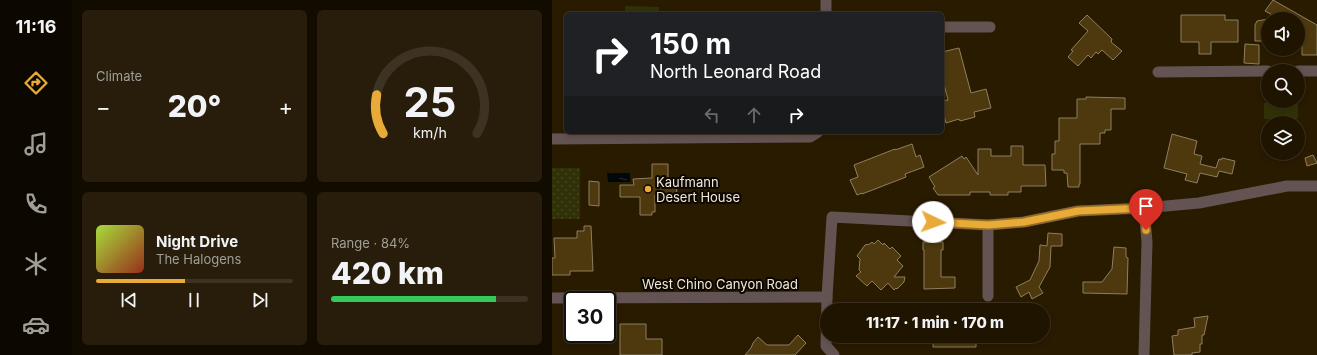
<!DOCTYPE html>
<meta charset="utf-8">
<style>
:root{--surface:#1f1400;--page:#271d0a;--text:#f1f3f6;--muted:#a19e99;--line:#3c3322;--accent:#e9ab38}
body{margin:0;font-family:Inter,sans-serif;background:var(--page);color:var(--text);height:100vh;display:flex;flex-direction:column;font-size:15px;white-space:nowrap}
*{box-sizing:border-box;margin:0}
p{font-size:13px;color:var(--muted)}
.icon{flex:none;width:22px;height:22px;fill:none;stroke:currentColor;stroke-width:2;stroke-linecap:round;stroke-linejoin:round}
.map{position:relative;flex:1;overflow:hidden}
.sheet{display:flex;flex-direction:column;gap:10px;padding:10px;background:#110b00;width:480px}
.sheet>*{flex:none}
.hud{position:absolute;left:12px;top:12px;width:380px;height:122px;border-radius:6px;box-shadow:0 2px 6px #0003,0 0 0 1px var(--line);background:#202124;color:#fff;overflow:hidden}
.tools{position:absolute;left:709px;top:12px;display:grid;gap:8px}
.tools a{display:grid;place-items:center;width:44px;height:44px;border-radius:50%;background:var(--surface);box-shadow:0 2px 6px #0003,0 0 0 1px var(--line);font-size:20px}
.speed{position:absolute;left:12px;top:291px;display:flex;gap:8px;font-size:20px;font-weight:700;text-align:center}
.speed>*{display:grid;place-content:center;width:52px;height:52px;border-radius:50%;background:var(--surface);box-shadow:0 2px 6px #0003,0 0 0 1px var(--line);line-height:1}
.speed .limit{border:2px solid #111;border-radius:6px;background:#fff;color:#111}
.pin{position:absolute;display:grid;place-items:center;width:34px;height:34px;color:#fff;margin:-41px -17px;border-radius:50% 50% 50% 0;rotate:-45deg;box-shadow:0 0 4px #0007}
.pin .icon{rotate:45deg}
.me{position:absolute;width:44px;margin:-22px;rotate:93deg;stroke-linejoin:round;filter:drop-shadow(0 0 3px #0008)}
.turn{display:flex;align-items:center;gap:14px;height:84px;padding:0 20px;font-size:18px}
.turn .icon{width:52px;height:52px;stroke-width:2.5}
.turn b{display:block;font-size:28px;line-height:34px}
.lanes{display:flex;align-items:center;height:38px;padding:0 20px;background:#0003;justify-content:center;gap:20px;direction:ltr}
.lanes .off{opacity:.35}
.big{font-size:30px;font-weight:800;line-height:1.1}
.sheet .tile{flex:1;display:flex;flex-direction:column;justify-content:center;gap:6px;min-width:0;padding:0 14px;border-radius:6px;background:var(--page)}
.sheet .dial{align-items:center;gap:0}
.dial svg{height:104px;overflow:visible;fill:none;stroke:var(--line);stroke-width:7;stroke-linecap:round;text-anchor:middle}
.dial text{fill:var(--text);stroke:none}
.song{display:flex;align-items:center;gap:12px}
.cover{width:48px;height:48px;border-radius:6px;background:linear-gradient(135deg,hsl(80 70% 55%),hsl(10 70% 35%))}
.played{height:4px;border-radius:2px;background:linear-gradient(90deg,var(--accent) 45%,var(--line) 45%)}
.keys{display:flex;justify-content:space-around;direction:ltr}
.heat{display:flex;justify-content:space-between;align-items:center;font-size:22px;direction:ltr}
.charge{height:6px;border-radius:3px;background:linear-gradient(90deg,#34c759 84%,var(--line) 0)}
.sheet .tiles{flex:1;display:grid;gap:10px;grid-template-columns:repeat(2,1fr)}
.trip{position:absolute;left:268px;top:303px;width:230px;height:40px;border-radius:20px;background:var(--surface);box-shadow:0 2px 6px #0003,0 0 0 1px var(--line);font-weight:800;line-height:40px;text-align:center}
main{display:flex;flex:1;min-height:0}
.tab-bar{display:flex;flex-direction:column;width:72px;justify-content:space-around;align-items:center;background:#0c0800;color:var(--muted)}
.tab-bar .icon{width:28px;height:28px}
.tab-bar .on{color:var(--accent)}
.tab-bar b{font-size:18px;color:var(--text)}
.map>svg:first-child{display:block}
.green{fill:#313108}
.park{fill:url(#park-dots)}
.water{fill:url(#water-ripples)}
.building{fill:#4d390d;stroke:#8f7f60}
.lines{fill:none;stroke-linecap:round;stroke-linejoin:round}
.street{stroke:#645353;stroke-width:11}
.route-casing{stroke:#976f24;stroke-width:10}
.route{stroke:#e9ab38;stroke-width:7}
.poi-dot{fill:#e9ab38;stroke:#0d0701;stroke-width:1.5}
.labels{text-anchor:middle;stroke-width:4;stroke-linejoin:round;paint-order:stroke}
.poi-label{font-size:13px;fill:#f0e8d7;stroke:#0d0701;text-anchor:start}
.street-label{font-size:13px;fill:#f0e8d7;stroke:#0d0701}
</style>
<main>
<nav class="tab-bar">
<b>11:16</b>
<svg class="icon on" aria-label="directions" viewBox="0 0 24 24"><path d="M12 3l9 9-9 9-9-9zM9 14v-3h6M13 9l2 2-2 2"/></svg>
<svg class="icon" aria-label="music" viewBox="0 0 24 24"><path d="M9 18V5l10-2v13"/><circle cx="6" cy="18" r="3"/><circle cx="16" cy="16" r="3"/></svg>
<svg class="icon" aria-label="phone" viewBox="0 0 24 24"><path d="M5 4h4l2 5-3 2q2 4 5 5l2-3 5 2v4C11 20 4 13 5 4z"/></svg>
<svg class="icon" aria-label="climate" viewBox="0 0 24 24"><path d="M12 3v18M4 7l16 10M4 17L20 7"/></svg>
<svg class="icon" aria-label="car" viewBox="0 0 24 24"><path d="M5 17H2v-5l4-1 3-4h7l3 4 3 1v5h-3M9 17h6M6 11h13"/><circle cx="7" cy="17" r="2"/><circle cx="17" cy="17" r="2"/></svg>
</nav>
<section class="sheet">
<div class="tiles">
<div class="tile"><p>Climate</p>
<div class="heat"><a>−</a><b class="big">20°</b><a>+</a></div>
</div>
<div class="tile dial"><svg viewBox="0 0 100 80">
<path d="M14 69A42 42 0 1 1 86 69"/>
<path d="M14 69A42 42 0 0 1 9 39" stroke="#e9ab38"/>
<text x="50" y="56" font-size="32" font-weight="700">25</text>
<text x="50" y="72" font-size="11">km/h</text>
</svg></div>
<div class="tile">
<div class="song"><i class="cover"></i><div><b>Night Drive</b><p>The Halogens</p></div></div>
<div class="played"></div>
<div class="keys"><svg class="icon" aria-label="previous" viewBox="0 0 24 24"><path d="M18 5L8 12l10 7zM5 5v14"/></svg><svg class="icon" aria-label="pause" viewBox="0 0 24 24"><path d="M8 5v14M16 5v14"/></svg><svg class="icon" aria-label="next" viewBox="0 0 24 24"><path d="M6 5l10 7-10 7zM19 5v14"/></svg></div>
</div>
<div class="tile"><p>Range · 84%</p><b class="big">420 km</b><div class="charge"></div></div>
</div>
</section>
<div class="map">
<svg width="765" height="355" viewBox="0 0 765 355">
<defs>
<pattern id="park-dots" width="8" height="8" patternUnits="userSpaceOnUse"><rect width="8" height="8" fill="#313108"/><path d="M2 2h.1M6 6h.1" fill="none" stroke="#454520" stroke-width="1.8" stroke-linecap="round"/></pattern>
<pattern id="water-ripples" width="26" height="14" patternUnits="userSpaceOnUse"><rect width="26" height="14" fill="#00080b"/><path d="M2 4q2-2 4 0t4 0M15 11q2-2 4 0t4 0" fill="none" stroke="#262c2e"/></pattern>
</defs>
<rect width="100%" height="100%" fill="#291b00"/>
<!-- green -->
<g class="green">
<polygon points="73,6 107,7 107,14 73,14"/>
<rect x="712" y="103" width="34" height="16"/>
</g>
<!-- park -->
<rect class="park" x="0" y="168" width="28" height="51"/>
<!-- water -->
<polygon class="water" points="55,173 78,173 78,182 56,182"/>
<!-- building -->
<g class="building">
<polygon points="721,0 765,25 765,55 750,55 750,34 746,32 746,19 728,19 713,11"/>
<polygon points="535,15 560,39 559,42 570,51 561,60 550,50 546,54 544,52 539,58 536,55 526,66 516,57 521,51 519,50 536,31 527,23"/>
<polygon points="629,15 673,15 673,20 686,20 686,42 659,42 659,54 647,54 647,42 629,42"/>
<polygon points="716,19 716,41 703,41 703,25 705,21"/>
<polygon points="693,44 707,45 707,64 692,63"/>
<polygon points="407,48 419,93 434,89 439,108 422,112 423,117 408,121 407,119 394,123 390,107 390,101 396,100 390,76 390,52"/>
<polygon points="534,97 573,98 573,109 559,109 559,130 553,130 553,133 548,133 548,144 528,144 528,184 527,184 527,187 516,187 515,173 512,173 512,170 500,170 500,154 503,154 503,141 507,141 507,118 525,118 525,99 534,99"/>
<polygon points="620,134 645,141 642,154 650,156 648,164 664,168 667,159 669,160 670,158 683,161 680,174 667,171 665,177 648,173 645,183 633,180 635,174 612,168"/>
<polygon points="360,144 364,157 368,155 372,167 353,174 354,177 310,194 310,193 305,195 298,180 306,177 302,165 343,149 343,150"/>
<polygon points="459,146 471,146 471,165 493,165 494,186 469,186 469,192 456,192 456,195 438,195 438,192 418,192 418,195 386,195 381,188 383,187 377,177 410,156 412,159 414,157 426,175 426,149 439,149 439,156 459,156"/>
<polygon points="761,155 765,163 755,166 753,158"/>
<polygon points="100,164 116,164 116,180 124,180 125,194 103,195 103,212 100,212 100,215 88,215 88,197 68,197 68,185 82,185 81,179 100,178"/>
<polygon points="37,181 47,182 47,206 37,205"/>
<polygon points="32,226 39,226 41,271 18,271 18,275 0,275 0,258 3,258 2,238 25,238 25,231 32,231"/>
<polygon points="496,233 510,234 510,246 499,246 498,267 487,287 491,293 480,299 477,292 469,297 464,287 478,280 487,261 488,245 495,246"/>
<polygon points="326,240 331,245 332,243 338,249 340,247 349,256 345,260 351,266 342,277 353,277 352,282 345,289 344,288 342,290 336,283 329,290 320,281 315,286 304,276 309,272 307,270 308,259 305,256 313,245 318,244 320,242 322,244"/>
<polygon points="371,242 391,242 391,250 389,250 389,277 403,277 403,288 372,289 372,250 371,250"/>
<polygon points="562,247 574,248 574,257 576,258 575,294 531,293 531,282 550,282 560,269"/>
<polygon points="656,316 652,335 650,335 650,344 648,344 648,352 640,353 640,355 622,355 620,336 626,335 626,330 643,327 642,318"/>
<polygon points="68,324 94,324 94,339 110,339 110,355 68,355"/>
<polygon points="246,335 254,343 243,355 193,355 199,348 201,343 206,337 215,345 237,345"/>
<polygon points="389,336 424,336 424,347 381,347 381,337"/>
</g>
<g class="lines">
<!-- street -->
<g class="street">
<polyline points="274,0 274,14"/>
<polyline points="390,27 438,27"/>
<polyline points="746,71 765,71"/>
<polyline points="606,72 716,71"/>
<polyline points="0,139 258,137 266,132"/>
<polyline points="436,296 436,225"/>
<polyline points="0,298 275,297"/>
<polyline points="282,355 274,346 275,297 280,217 436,225 472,222 526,211 592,208 647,203 735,186 765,186"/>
<polyline points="592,355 595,242 592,208"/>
</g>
</g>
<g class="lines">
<defs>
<polyline id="route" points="381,222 436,225 472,222 526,211 592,208 594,230"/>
</defs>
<!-- route casing -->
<use href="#route" class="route-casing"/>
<!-- route -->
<use href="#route" class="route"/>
</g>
<!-- markers -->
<circle class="poi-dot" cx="96" cy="189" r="4"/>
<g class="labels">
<!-- poi labels -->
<g class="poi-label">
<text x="104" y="187">Kaufmann<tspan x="104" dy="15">Desert House</tspan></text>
</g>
<!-- street labels -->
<g class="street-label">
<text x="168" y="289">West Chino Canyon Road</text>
</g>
</g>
</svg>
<div class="tools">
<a><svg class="icon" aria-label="sound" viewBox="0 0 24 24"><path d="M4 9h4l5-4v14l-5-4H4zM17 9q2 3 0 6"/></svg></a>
<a><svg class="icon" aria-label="search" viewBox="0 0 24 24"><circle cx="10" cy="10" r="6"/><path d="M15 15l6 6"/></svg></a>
<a><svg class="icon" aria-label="layers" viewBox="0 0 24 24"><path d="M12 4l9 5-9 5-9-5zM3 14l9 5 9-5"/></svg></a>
</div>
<div class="speed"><div class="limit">30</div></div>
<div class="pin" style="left:594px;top:230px;background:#d93025"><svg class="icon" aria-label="arrive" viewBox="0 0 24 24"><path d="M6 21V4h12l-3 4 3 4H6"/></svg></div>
<svg class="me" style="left:381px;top:222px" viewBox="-20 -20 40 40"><circle r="19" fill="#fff"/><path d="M0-13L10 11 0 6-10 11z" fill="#e9ab38"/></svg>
<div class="trip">11:17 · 1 min · 170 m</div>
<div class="hud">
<div class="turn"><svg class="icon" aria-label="right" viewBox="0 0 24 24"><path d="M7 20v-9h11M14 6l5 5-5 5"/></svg><div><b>150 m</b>North Leonard Road</div></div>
<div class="lanes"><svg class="icon off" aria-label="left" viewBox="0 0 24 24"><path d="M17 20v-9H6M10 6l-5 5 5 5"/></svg><svg class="icon off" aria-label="ahead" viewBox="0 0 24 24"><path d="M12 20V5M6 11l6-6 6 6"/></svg><svg class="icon" aria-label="right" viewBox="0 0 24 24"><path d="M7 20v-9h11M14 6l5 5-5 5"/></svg></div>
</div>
</div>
</main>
